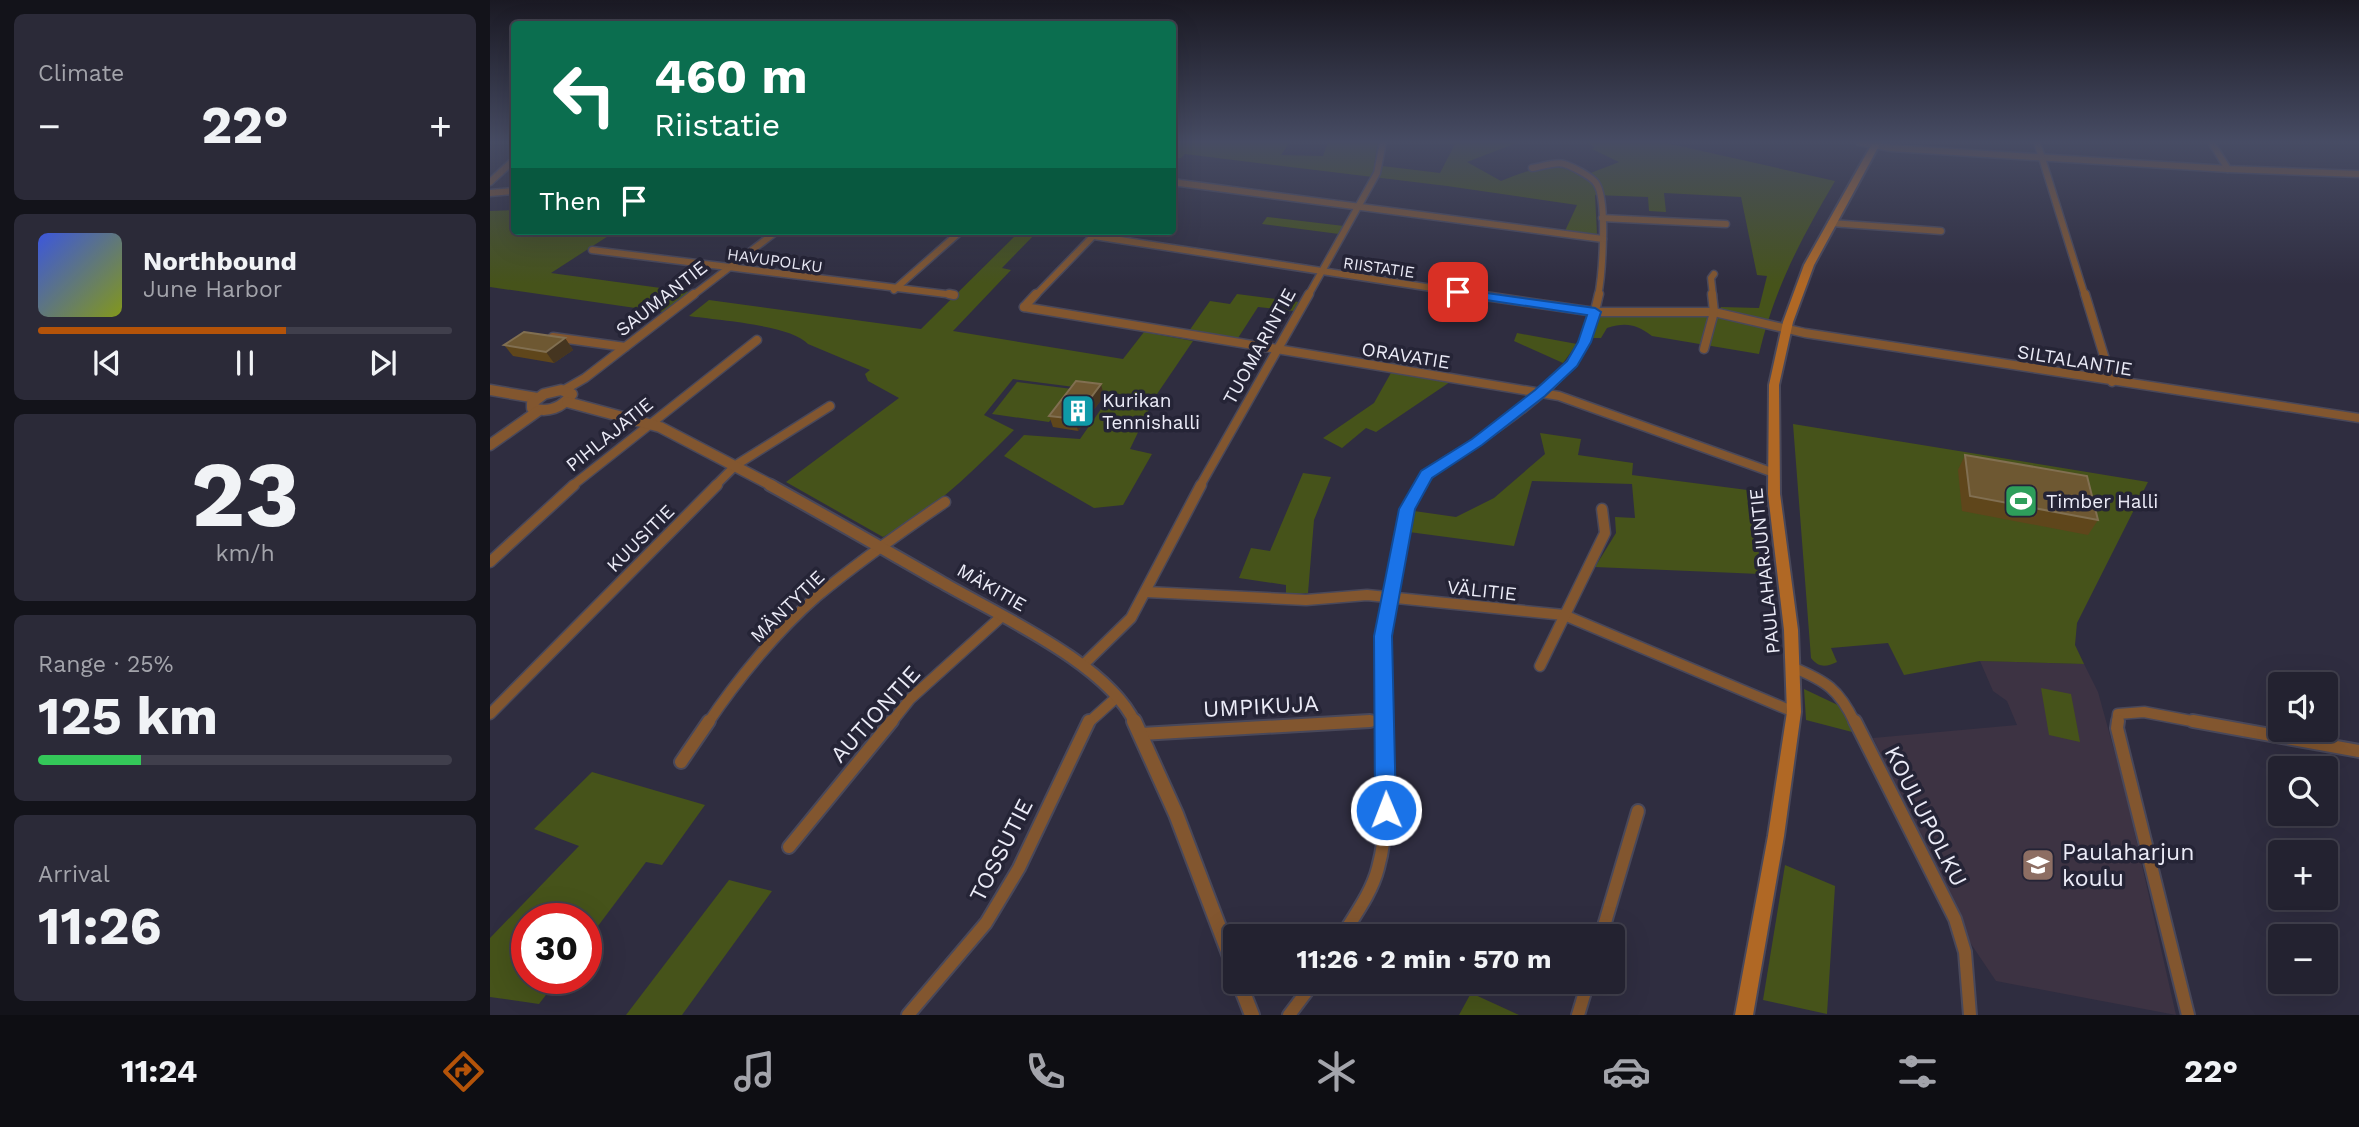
<!DOCTYPE html>
<meta charset="utf-8">
<style>
:root{--surface:#232230;--page:#2b2a38;--text:#f1f3f6;--muted:#a3a4ab;--line:#403f4c;--accent:#b45309}
body{margin:0;font-family:"Work Sans",sans-serif;background:var(--page);color:var(--text);height:100vh;display:flex;flex-direction:column;font-size:26px;white-space:nowrap}
*{box-sizing:border-box;margin:0}
p{font-size:23px;color:var(--muted)}
.icon{flex:none;width:38px;height:38px;fill:none;stroke:currentColor;stroke-width:2;stroke-linecap:round;stroke-linejoin:round}
.map{position:relative;flex:1;overflow:hidden}
.details{display:flex;flex-direction:column;gap:14px;padding:14px;background:#13131a;width:490px}
.details>*{flex:none}
.guide{position:absolute;left:21px;top:21px;width:665px;height:214px;border-radius:7px;box-shadow:0 7px 28px #0002,0 0 0 2px var(--line);background:#0b6e4f;color:#fff;overflow:hidden}
.buttons{position:absolute;left:1778px;top:672px;display:grid;gap:14px}
.buttons a{display:grid;place-items:center;width:70px;height:70px;border-radius:7px;background:var(--surface);box-shadow:0 7px 28px #0002,0 0 0 2px var(--line);font-size:35px}
.speed{position:absolute;left:21px;top:903px;display:flex;gap:14px;font-size:35px;font-weight:700;text-align:center}
.speed>*{display:grid;place-content:center;width:91px;height:91px;border-radius:50%;background:var(--surface);box-shadow:0 7px 28px #0002,0 0 0 2px var(--line);line-height:1}
.speed .limit{border:10px solid #d22;background:#fff;color:#111}
.pin{position:absolute;display:grid;place-items:center;width:60px;height:60px;color:#fff;margin:-30px;border-radius:14px;box-shadow:0 4px 10px #0006}
.me{position:absolute;width:77px;margin:-38px;rotate:359deg;stroke-linejoin:round;filter:drop-shadow(0 0 5px #0008)}
.turn{display:flex;align-items:center;gap:24px;height:147px;padding:0 28px;font-size:32px}
.turn .icon{width:91px;height:91px;stroke-width:2.5}
.turn b{display:block;font-size:49px;line-height:60px}
.then{display:flex;align-items:center;height:66px;padding:0 28px;background:#0003;gap:14px;font-size:26px}
.big{font-size:52px;font-weight:700;line-height:1.1}
.details .widget{flex:1;display:flex;flex-direction:column;justify-content:center;gap:10px;min-width:0;padding:0 24px;border-radius:10px;background:var(--page)}
.details .dial{align-items:center;gap:0}
.dial b{font-size:91px;line-height:1}
.song{display:flex;align-items:center;gap:21px}
.cover{width:84px;height:84px;border-radius:10px;background:linear-gradient(135deg,hsl(230 70% 55%),hsl(70 70% 35%))}
.played{height:7px;border-radius:4px;background:linear-gradient(90deg,var(--accent) 60%,var(--line) 60%)}
.keys{display:flex;justify-content:space-around;direction:ltr}
.heat{display:flex;justify-content:space-between;align-items:center;font-size:38px;direction:ltr}
.charge{height:10px;border-radius:5px;background:linear-gradient(90deg,#34c759 25%,var(--line) 0)}
.trip{position:absolute;left:733px;top:924px;width:402px;height:70px;border-radius:7px;background:var(--surface);box-shadow:0 7px 28px #0002,0 0 0 2px var(--line);font-weight:700;line-height:70px;text-align:center}
.tabs{display:flex;height:112px;justify-content:space-around;align-items:center;background:#0e0e13;color:var(--muted)}
.tabs .icon{width:49px;height:49px}
.tabs .current{color:var(--accent)}
.tabs b{font-size:32px;color:var(--text)}
main{display:flex;flex:1;min-height:0}
.map>svg:first-child{display:block}
.education{fill:#3d3343}
.green{fill:#46531a}
.lines{fill:none;stroke-linecap:round;stroke-linejoin:round}
.minor-far3-casing{stroke:#49485a;stroke-width:9}
.minor-far2-casing{stroke:#49485a;stroke-width:11}
.minor-far1-casing{stroke:#49485a;stroke-width:13}
.minor-casing{stroke:#49485a;stroke-width:16}
.tertiary-far2-casing{stroke:#49485a;stroke-width:13}
.tertiary-far1-casing{stroke:#49485a;stroke-width:15}
.tertiary-casing{stroke:#49485a;stroke-width:18}
.secondary-casing{stroke:#49485a;stroke-width:4}
.minor-far3{stroke:#82562f;stroke-width:6}
.minor-far2{stroke:#82562f;stroke-width:8}
.minor-far1{stroke:#82562f;stroke-width:10}
.minor{stroke:#82562f;stroke-width:12}
.tertiary-far2{stroke:#82562f;stroke-width:10}
.tertiary-far1{stroke:#82562f;stroke-width:11}
.tertiary{stroke:#82562f;stroke-width:14}
.secondary{fill:#b06825;fill-rule:evenodd}
.wall{fill:#5f461b}
.shaded-wall{fill:#453520}
.building{fill:#6e5832;stroke:#816f51;stroke-width:2}
.route{fill:#1a73e8;stroke:#114b97;stroke-width:2}
.labels{text-anchor:middle;stroke-width:7;stroke-linejoin:round;paint-order:stroke}
.far-street-label{font-size:16px;fill:#ebebf7;stroke:#252436}
.street-label{font-size:19px;fill:#ebebf7;stroke:#252436}
.poi-label{font-size:19px;fill:#ebebf7;stroke:#252436;text-anchor:start}
.near-street-label{font-size:23px;fill:#ebebf7;stroke:#252436}
.near-poi-label{font-size:23px;fill:#ebebf7;stroke:#252436;text-anchor:start}
</style>
<main>
<section class="details">
<div class="widget"><p>Climate</p>
<div class="heat"><a>−</a><b class="big">22°</b><a>+</a></div>
</div>
<div class="widget">
<div class="song"><i class="cover"></i><div><b>Northbound</b><p>June Harbor</p></div></div>
<div class="played"></div>
<div class="keys"><svg class="icon" aria-label="previous" viewBox="0 0 24 24"><path d="M18 5L8 12l10 7zM5 5v14"/></svg><svg class="icon" aria-label="pause" viewBox="0 0 24 24"><path d="M8 5v14M16 5v14"/></svg><svg class="icon" aria-label="next" viewBox="0 0 24 24"><path d="M6 5l10 7-10 7zM19 5v14"/></svg></div>
</div>
<div class="widget dial"><b>23</b><p>km/h</p></div>
<div class="widget"><p>Range · 25%</p><b class="big">125 km</b><div class="charge"></div></div>
<div class="widget"><p>Arrival</p><b class="big">11:26</b></div>
</section>
<div class="map">
<svg width="1869" height="1015" viewBox="0 0 1869 1015">
<rect width="100%" height="100%" fill="#2f2d40"/>
<!-- education -->
<polygon class="education" points="1490,661 1594,664 1608,692 1634,786 1686,1015 1506,981 1481,944 1383,738 1527,725 1517,701 1503,691"/>
<!-- green -->
<g class="green">
<path d="M682,142H800L791,155L833,156L838,142H888L884,165L950,173L965,144L948,142H1029L977,162L1011,181C1038,170 1066,159 1093,176L1129,162L1102,149L1105,147L1096,142H1172L1345,181C1310,241 1285,287 1269,354L1162,336C1146,324 1136,322 1117,328L1111,338H1100L1108,316L1226,317L1231,307L1269,308L1277,276L1267,275L1251,197L1174,193L1176,212L1159,211L1158,197L1105,195L1107,234L1075,231L1087,205L957,186L695,154L691,158H683Z"/>
<polygon points="24,210 24,231 126,231 61,273 200,292 173,312 0,287 0,211"/>
<polygon points="777,217 854,226 849,234 772,224"/>
<path d="M530,231H548L512,268L521,270L463,331L633,359L654,332L703,341L665,397L640,449L662,454L633,505L604,508L514,456L534,435L590,439L623,392L523,379L494,415L524,430C485,469 443,512 393,537L296,482L409,398L378,381L375,374L380,370L318,344C302,325 225,320 199,316L219,300L431,329Z"/>
<polygon points="747,294 809,302 804,311 768,307 748,338 699,331 720,301 740,304"/>
<polygon points="1027,333 1087,344 1073,363 1024,341"/>
<polygon points="902,371 960,382 886,432 876,428 852,448 833,438 884,403"/>
<polygon points="527,382 582,389 559,422 502,414"/>
<path d="M1303,424L1658,482L1587,623L1585,645L1594,664L1490,661L1414,675L1398,643L1341,648L1347,662C1336,667 1329,668 1321,658Z"/>
<polygon points="1050,433 1091,439 1088,455 1143,463 1142,475 1265,491 1270,574 1105,567 1126,533 1125,517 1145,518 1142,484 1042,481 1024,546 919,532 924,511 966,517 1004,498 1055,454"/>
<polygon points="813,473 841,477 824,520 818,593 796,595 796,585 749,578 761,548 780,551"/>
<polygon points="1551,688 1581,694 1590,742 1559,735"/>
<polygon points="1314,689 1352,707 1366,733 1316,720"/>
<polygon points="102,772 215,805 172,865 156,862 96,942 96,919 37,919 37,978 69,978 49,1004 0,997 0,938 89,846 44,829"/>
<polygon points="1295,865 1345,886 1337,1014 1273,1000"/>
<polygon points="239,880 282,891 192,1015 136,1015"/>
<polygon points="981,993 1029,1015 969,1015"/>
</g>
<g class="lines">
<defs>
<g id="minor-far3">
<polyline points="1369,142 1401,148 1738,169 1869,174"/>
<polyline points="1547,142 1595,296"/>
<polyline points="1721,142 1738,169"/>
<path d="M1042,168C1051,167 1066,161 1074,164C1082,166 1102,177 1106,183C1118,199 1112,276 1108,296"/>
<polyline points="0,182 24,160"/>
<polyline points="682,182 1113,239"/>
<polyline points="0,193 24,191"/>
<polyline points="1112,218 1236,224"/>
<polyline points="1341,223 1451,231"/>
<polyline points="604,236 994,296"/>
<polyline points="102,250 464,295"/>
<polyline points="404,290 471,231"/>
<polyline points="202,296 287,231"/>
<polyline points="545,296 606,233"/>
<polyline points="818,296 887,173 893,142"/>
<polyline points="1223,296 1221,278 1224,274"/>
</g>
<g id="minor-far2">
<polyline points="459,294 464,295"/>
<polyline points="981,294 1105,312 1224,312 1315,333 1869,418"/>
<polyline points="1595,294 1622,382"/>
<polyline points="534,307 1069,396 1284,473"/>
<polyline points="534,307 546,294"/>
<polyline points="63,337 135,347"/>
<polyline points="1214,349 1224,312 1222,294"/>
<polyline points="74,390 95,378 204,294"/>
<polyline points="82,486 267,340"/>
<polyline points="225,486 246,465 340,406"/>
<polyline points="710,486 819,294"/>
<path d="M930,486C942,466 966,456 985,443C1019,420 1078,379 1095,341C1102,327 1105,310 1109,294"/>
</g>
<g id="minor-far1">
<polyline points="0,562 84,485"/>
<polyline points="657,592 816,600 877,595 1074,615 1304,712"/>
<polyline points="593,665 641,618 711,485"/>
<polyline points="1050,666 1115,533 1112,509"/>
<path d="M1302,667C1336,681 1349,689 1365,723"/>
<polyline points="0,714 227,485"/>
<path d="M218,723C246,681 288,630 326,597C367,563 411,532 455,502"/>
<polyline points="401,723 420,699 511,617"/>
<polyline points="598,723 627,697"/>
<polyline points="850,723 894,720"/>
<polyline points="894,723 893,636 917,509 931,485"/>
<polyline points="1627,723 1628,714 1654,712 1712,723"/>
</g>
<g id="minor">
<polyline points="1365,721 1465,919 1475,952 1480,1015"/>
<polyline points="1628,721 1627,728 1698,1015"/>
<polyline points="1703,721 1869,751"/>
<polyline points="651,734 880,721"/>
<polyline points="191,762 219,721"/>
<polyline points="299,847 402,721"/>
<path d="M852,936C865,915 882,892 888,868C901,821 895,769 894,721"/>
<polyline points="1111,936 1148,811"/>
<polyline points="418,1015 496,923 529,868 599,721"/>
<polyline points="799,1015 824,982"/>
<polyline points="1088,1015 1098,982"/>
</g>
<g id="tertiary-far2">
<polyline points="0,390 47,398"/>
<path d="M71,390L82,394C72,408 58,413 42,408V403L54,394Z"/>
<polyline points="77,402 170,427 283,486"/>
<polyline points="0,445 48,411"/>
</g>
<path id="tertiary-far1" d="M280,485C338,517 395,550 453,583C508,615 618,664 645,723"/>
<g id="tertiary">
<polyline points="644,721 686,814 746,972"/>
<polyline points="749,982 762,1015"/>
</g>
<polygon id="secondary" points="1383,142 1391,142 1324,265 1303,322 1289,385 1290,494 1308,630 1311,712 1294,836 1263,1015 1245,1015 1278,836 1297,712 1294,630 1278,494 1279,385 1293,322 1314,265"/>
</defs>
<!-- minor-far3 casing -->
<use href="#minor-far3" class="minor-far3-casing"/>
<!-- minor-far2 casing -->
<use href="#minor-far2" class="minor-far2-casing"/>
<!-- minor-far1 casing -->
<use href="#minor-far1" class="minor-far1-casing"/>
<!-- minor casing -->
<use href="#minor" class="minor-casing"/>
<!-- tertiary-far2 casing -->
<use href="#tertiary-far2" class="tertiary-far2-casing"/>
<!-- tertiary-far1 casing -->
<use href="#tertiary-far1" class="tertiary-far1-casing"/>
<!-- tertiary casing -->
<use href="#tertiary" class="tertiary-casing"/>
<!-- secondary casing -->
<use href="#secondary" class="secondary-casing"/>
<!-- minor-far3 -->
<use href="#minor-far3" class="minor-far3"/>
<!-- minor-far2 -->
<use href="#minor-far2" class="minor-far2"/>
<!-- minor-far1 -->
<use href="#minor-far1" class="minor-far1"/>
<!-- minor -->
<use href="#minor" class="minor"/>
<!-- tertiary-far2 -->
<use href="#tertiary-far2" class="tertiary-far2"/>
<!-- tertiary-far1 -->
<use href="#tertiary-far1" class="tertiary-far1"/>
<!-- tertiary -->
<use href="#tertiary" class="tertiary"/>
<!-- secondary -->
<use href="#secondary" class="secondary"/>
</g>
<!-- wall -->
<g class="wall">
<polygon points="75,338 83,350 64,363 23,356 14,345"/>
<polygon points="614,396 588,431 563,427 559,416"/>
<polygon points="1475,455 1608,520 1598,535 1472,511 1468,470"/>
</g>
<!-- shaded-wall -->
<g class="shaded-wall">
<polygon points="75,338 83,350 64,363 56,352"/>
<polygon points="611,384 614,396 588,431 585,419"/>
</g>
<!-- building -->
<g class="building">
<polygon points="34,332 75,338 56,352 14,345"/>
<polygon points="586,381 611,384 585,419 559,416"/>
<polygon points="1475,455 1597,476 1608,520 1480,496"/>
</g>
<!-- sky -->
<linearGradient id="sky" x2="0" y2="1"><stop stop-color="#1a1923"/><stop offset="0.5" stop-color="#474c64"/><stop offset="1" stop-color="#474c64" stop-opacity="0"/></linearGradient>
<rect width="1869" height="284" fill="url(#sky)"/>
<!-- route -->
<polygon class="route" points="968,289 1105,308 1111,312 1101,342 1087,366 1055,396 992,445 942,478 925,509 902,636 906,810 903,817 896,820 888,817 885,810 884,636 909,509 931,471 982,439 1045,390 1077,361 1088,342 1097,315 963,295 963,290"/>
<!-- icons -->
<defs>
<symbol id="building-square" viewBox="-11 -11 22 22"><rect x="-9" y="-9" width="18" height="18" rx="4" fill="#0f9aa8" stroke="#252436"/><path d="M-4-6H4V6H1V3H-1V6H-4ZM-2.5-4.3h1.7v1.8h-1.7ZM.8-4.3h1.7v1.8H.8ZM-2.5-1h1.7V.8h-1.7ZM.8-1h1.7V.8H.8Z" fill="#fff"/></symbol>
<symbol id="stadium-square" viewBox="-11 -11 22 22"><rect x="-9" y="-9" width="18" height="18" rx="4" fill="#2e9e5b" stroke="#252436"/><path d="M0-5a6.5 5 0 1 0 0 10a6.5 5 0 1 0 0-10ZM-3.5-1.8h7v3.6h-7Z" fill="#fff"/></symbol>
<symbol id="school-square" viewBox="-11 -11 22 22"><rect x="-9" y="-9" width="18" height="18" rx="4" fill="#8d6e63" stroke="#252436"/><path d="M0-5L7-2L0 1L-7-2ZM-4 1L0 2.5L4 1V4Q0 6-4 4Z" fill="#fff"/></symbol>
</defs>
<g fill-rule="evenodd">
<use href="#building-square" x="569" y="392" width="38" height="38"/>
<use href="#stadium-square" x="1512" y="482" width="38" height="38"/>
<use href="#school-square" x="1529" y="846" width="38" height="38"/>
</g>
<g class="labels">
<!-- far-street labels -->
<g class="far-street-label">
<text transform="translate(285 260) rotate(8)" y="6">HAVUPOLKU</text>
<text transform="translate(889 267) rotate(8)" y="6">RIISTATIE</text>
</g>
<!-- street labels -->
<g class="street-label">
<text transform="translate(171 298) rotate(-38)" y="7">SAUMANTIE</text>
<text transform="translate(769 346) rotate(-61)" y="7">TUOMARINTIE</text>
<text transform="translate(916 355) rotate(9)" y="7">ORAVATIE</text>
<text transform="translate(1585 360) rotate(9)" y="7">SILTALANTIE</text>
<text transform="translate(119 434) rotate(-39)" y="7">PIHLAJATIE</text>
<text transform="translate(150 538) rotate(-45)" y="7">KUUSITIE</text>
<text transform="translate(1274 571) rotate(-96)" y="7">PAULAHARJUNTIE</text>
<text transform="translate(502 587) rotate(30)" y="7">MÄKITIE</text>
<text transform="translate(992 590) rotate(6)" y="7">VÄLITIE</text>
<text transform="translate(297 606) rotate(-44)" y="7">MÄNTYTIE</text>
</g>
<!-- poi labels -->
<g class="poi-label">
<text x="612" y="407">Kurikan<tspan x="612" dy="22">Tennishalli</tspan></text>
<text x="1556" y="508">Timber Halli</text>
</g>
<!-- near-street labels -->
<g class="near-street-label">
<text transform="translate(771 706) rotate(-3)" y="8">UMPIKUJA</text>
<text transform="translate(385 714) rotate(-48)" y="8">AUTIONTIE</text>
<text transform="translate(1436 816) rotate(63)" y="8">KOULUPOLKU</text>
<text transform="translate(511 850) rotate(-63)" y="8">TOSSUTIE</text>
</g>
<!-- near-poi labels -->
<g class="near-poi-label">
<text x="1572" y="860">Paulaharjun<tspan x="1572" dy="26">koulu</tspan></text>
</g>
</g>
</svg>
<div class="buttons">
<a><svg class="icon" aria-label="sound" viewBox="0 0 24 24"><path d="M4 9h4l5-4v14l-5-4H4zM17 9q2 3 0 6"/></svg></a>
<a><svg class="icon" aria-label="search" viewBox="0 0 24 24"><circle cx="10" cy="10" r="6"/><path d="M15 15l6 6"/></svg></a>
<a>+</a>
<a>−</a>
</div>
<div class="speed"><div class="limit">30</div></div>
<div class="pin" style="left:968px;top:292px;background:#d93025"><svg class="icon" aria-label="arrive" viewBox="0 0 24 24"><path d="M6 21V4h12l-3 4 3 4H6"/></svg></div>
<svg class="me" style="left:896px;top:810px" viewBox="-20 -20 40 40"><circle r="17" fill="#1a73e8" stroke="#fff" stroke-width="3"/><path d="M0-11L8 9 0 5-8 9z" fill="#fff"/></svg>
<div class="trip">11:26 · 2 min · 570 m</div>
<div class="guide">
<div class="turn"><svg class="icon" aria-label="left" viewBox="0 0 24 24"><path d="M17 20v-9H6M10 6l-5 5 5 5"/></svg><div><b>460 m</b>Riistatie</div></div>
<div class="then">Then<svg class="icon" aria-label="arrive" viewBox="0 0 24 24"><path d="M6 21V4h12l-3 4 3 4H6"/></svg></div>
</div>
</div>
</main>
<nav class="tabs">
<b>11:24</b>
<svg class="icon current" aria-label="directions" viewBox="0 0 24 24"><path d="M12 3l9 9-9 9-9-9zM9 14v-3h6M13 9l2 2-2 2"/></svg>
<svg class="icon" aria-label="music" viewBox="0 0 24 24"><path d="M9 18V5l10-2v13"/><circle cx="6" cy="18" r="3"/><circle cx="16" cy="16" r="3"/></svg>
<svg class="icon" aria-label="phone" viewBox="0 0 24 24"><path d="M5 4h4l2 5-3 2q2 4 5 5l2-3 5 2v4C11 20 4 13 5 4z"/></svg>
<svg class="icon" aria-label="climate" viewBox="0 0 24 24"><path d="M12 3v18M4 7l16 10M4 17L20 7"/></svg>
<svg class="icon" aria-label="car" viewBox="0 0 24 24"><path d="M5 17H2v-5l4-1 3-4h7l3 4 3 1v5h-3M9 17h6M6 11h13"/><circle cx="7" cy="17" r="2"/><circle cx="17" cy="17" r="2"/></svg>
<svg class="icon" aria-label="filters" viewBox="0 0 24 24"><path d="M4 7h16M4 17h16"/><circle cx="9" cy="7" r="2"/><circle cx="15" cy="17" r="2"/></svg>
<b>22°</b>
</nav>
